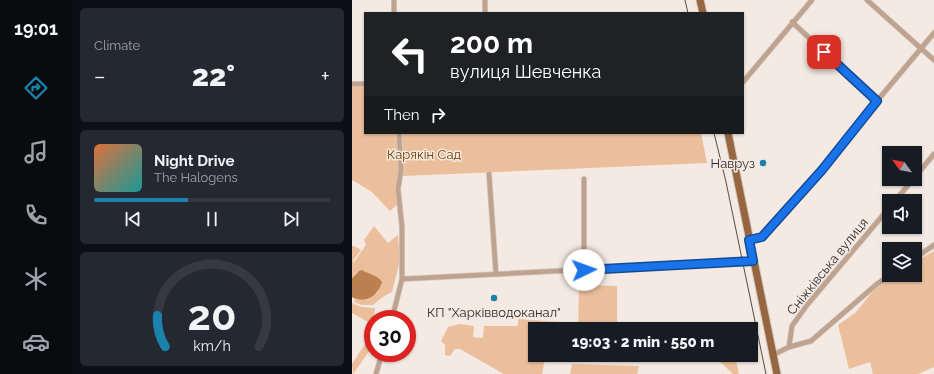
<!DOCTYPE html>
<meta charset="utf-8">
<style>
:root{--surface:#171b24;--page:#242831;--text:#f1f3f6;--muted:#9ea1a6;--line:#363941;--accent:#1a82ac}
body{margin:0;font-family:Raleway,sans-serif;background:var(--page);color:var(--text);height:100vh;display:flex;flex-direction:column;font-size:15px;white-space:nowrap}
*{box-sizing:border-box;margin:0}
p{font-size:13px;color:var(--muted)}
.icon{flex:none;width:22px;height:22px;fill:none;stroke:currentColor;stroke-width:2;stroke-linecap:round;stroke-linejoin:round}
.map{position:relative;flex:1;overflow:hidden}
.drawer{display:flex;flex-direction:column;gap:8px;padding:8px;background:#0d0f14;width:280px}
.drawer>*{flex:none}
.hud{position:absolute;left:12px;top:12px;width:380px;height:122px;border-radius:0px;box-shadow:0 1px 3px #0004;background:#202124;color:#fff;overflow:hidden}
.needle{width:26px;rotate:303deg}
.fabs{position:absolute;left:530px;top:146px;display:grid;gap:8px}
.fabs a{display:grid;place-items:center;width:40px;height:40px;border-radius:0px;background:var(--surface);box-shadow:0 1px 3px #0004;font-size:20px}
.speed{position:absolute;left:12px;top:310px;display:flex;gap:8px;font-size:20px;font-weight:700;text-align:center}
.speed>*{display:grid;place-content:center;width:52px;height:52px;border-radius:50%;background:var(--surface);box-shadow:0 1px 3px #0004;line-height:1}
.speed .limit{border:6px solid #d22;background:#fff;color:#111}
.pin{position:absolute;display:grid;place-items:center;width:34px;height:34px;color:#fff;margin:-17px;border-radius:8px;box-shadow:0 2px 6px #0006}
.me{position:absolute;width:44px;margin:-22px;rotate:87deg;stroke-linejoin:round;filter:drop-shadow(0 0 3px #0008)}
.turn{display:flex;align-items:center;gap:14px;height:84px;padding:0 20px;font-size:18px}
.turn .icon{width:52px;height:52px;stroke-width:2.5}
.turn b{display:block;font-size:28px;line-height:34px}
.then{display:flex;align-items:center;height:38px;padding:0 20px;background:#0003;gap:8px;font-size:15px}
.big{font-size:30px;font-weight:800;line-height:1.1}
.drawer .tile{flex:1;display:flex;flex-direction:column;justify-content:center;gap:6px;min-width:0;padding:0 14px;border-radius:6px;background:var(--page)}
.drawer .dial{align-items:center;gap:0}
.dial svg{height:104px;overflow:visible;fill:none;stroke:var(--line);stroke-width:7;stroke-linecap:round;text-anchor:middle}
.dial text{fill:var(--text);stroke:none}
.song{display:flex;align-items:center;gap:12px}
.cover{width:48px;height:48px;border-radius:6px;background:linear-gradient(135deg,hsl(20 70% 55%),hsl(180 70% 35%))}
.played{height:4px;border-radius:2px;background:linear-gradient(90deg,var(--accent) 40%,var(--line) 40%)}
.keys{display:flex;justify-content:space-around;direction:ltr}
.heat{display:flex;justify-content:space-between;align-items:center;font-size:22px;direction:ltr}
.trip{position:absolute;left:176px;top:322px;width:230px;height:40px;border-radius:0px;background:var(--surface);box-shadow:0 1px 3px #0004;font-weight:800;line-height:40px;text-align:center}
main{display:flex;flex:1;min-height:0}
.tab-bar{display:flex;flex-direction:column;width:72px;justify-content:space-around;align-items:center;background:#090b0e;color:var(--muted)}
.tab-bar .icon{width:28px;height:28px}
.tab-bar .current{color:var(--accent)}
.tab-bar b{font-size:18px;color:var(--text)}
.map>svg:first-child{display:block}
.green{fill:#ecbf9c}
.water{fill:#ba8050}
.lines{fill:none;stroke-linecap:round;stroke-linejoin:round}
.minor-casing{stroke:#d1c8c2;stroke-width:6}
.primary-casing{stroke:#d1c8c2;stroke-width:9}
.minor{stroke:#bfa38f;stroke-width:4.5}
.primary{stroke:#95663f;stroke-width:7}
.tram{stroke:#514c48;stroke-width:1}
.route-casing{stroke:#114b97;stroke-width:10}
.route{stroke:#1a73e8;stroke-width:7}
.poi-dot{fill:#1a82ac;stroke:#f4eae3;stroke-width:1.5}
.labels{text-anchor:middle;stroke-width:3;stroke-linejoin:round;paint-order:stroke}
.park-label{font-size:13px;fill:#784103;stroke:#f4eae3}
.poi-label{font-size:13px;fill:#302c29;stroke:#f4eae3;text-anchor:end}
.street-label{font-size:13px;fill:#302c29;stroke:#f4eae3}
</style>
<main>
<nav class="tab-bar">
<b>19:01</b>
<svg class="icon current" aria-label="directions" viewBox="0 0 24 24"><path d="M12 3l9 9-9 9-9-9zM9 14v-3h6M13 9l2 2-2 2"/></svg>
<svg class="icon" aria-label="music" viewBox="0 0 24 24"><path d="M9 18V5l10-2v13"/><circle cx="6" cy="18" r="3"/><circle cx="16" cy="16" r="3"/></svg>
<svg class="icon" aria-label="phone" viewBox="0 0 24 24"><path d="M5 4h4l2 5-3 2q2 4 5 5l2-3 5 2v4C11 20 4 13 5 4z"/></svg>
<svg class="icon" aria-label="climate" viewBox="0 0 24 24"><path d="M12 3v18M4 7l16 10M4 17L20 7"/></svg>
<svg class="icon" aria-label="car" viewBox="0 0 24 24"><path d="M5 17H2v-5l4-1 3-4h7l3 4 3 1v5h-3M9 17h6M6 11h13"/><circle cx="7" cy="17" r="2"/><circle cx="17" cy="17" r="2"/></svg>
</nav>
<section class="drawer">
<div class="tile"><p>Climate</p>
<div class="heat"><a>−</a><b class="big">22°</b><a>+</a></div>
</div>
<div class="tile">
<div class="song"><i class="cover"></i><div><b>Night Drive</b><p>The Halogens</p></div></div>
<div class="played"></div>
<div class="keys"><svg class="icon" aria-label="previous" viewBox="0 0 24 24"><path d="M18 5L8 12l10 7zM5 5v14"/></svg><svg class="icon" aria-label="pause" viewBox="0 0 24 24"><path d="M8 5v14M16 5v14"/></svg><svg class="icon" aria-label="next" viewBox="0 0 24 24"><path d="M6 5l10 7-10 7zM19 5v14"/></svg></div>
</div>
<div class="tile dial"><svg viewBox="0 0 100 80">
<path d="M14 69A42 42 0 1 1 86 69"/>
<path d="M14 69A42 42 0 0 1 8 45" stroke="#1a82ac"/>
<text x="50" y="56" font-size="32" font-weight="700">20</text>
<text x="50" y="72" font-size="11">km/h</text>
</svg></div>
</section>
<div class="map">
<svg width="582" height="374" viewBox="0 0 582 374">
<rect width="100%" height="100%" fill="#f4eae3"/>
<!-- green -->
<g class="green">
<polygon points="0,86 13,86 13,133 45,133 47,151 45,195 47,203 38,211 20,192 0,180"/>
<polygon points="50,133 349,133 355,163 51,176"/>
<polygon points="22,226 36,243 46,235 48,261 40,292 32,296 21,305 10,305 2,302 3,299 0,298 0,297 12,300 17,299 26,292 26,278 19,275 10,270 4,273 0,278 0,261 1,261 0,260 0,246 2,246 9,250 1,261 2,262 14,245 12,240"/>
<polygon points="582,251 582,367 566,374 521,374 518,362 497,369 486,325 503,313 522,290 542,275 563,275 563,262"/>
<polygon points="227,285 265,286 265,329 226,329"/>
<polygon points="0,303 10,307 23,308 21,327 15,324 16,322 0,313"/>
<polygon points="166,319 206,322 206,329 183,329 183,355 206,355 206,357 193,359 190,374 152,374 108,349 103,349 98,356 93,355 93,345 89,341 96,327 107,324 122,326 121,337 131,338 132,326 166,326"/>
<polygon points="18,329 21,329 21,344 20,347 1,374 0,364 21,332 18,330"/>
<polygon points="231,355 290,355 284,358 237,358"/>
<polygon points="368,355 383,355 387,374 381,374 365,359"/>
<polygon points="220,364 287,366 285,374 218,374"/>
</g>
<!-- water -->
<path class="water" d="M10,270C17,274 27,276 30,282C25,297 14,304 0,297V278L7,271Z"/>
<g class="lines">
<defs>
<g id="minor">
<polyline points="42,0 42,13"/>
<polyline points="133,0 133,13"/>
<polyline points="515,0 582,60"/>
<polyline points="440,22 525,101"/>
<polyline points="391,82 460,0"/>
<polyline points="0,84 13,84"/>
<polyline points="137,174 144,274"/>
<polyline points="563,177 582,154"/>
<polyline points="232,179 232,270"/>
<polyline points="543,201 561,179"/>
<polyline points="397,240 410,237 470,170 525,101 582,33"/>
<polyline points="563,258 582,245"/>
<polyline points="50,279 401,261"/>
<polyline points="40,319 50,279 50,227 46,189 49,170 47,133"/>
<polyline points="437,347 459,341 525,284 539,275"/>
<polyline points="421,355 437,347 440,326 455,305 537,208"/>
<polyline points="24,374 30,353"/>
</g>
<g id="primary">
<polyline points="348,0 351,13"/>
<polyline points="376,133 425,374"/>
</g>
</defs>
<!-- minor casing -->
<use href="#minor" class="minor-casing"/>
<!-- primary casing -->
<use href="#primary" class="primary-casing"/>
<!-- minor -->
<use href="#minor" class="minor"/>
<!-- primary -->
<use href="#primary" class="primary"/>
<!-- tram -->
<g class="tram">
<polyline points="333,0 336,13"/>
<polyline points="362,133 374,182 414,374"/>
</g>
</g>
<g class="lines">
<defs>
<polyline id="route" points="232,270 401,261 397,240 410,237 470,170 525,101 472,52"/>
</defs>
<!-- route casing -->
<use href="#route" class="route-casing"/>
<!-- route -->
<use href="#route" class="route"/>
</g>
<!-- markers -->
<g class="poi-dot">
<circle cx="411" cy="163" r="4"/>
<circle cx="142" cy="298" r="4"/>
</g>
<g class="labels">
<!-- park labels -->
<g class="park-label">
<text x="72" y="159">Карякін Сад</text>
</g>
<!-- poi labels -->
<g class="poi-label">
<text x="403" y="168">Навруз</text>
<text x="142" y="317" text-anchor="middle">КП "Харківводоканал"</text>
</g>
<!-- street labels -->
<g class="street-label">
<text transform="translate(475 266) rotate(-51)" y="5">Сніжківська вулиця</text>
</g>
</g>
</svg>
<div class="fabs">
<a><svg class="needle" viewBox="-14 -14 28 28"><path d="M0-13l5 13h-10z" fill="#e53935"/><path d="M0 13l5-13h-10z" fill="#9ea1a6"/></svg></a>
<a><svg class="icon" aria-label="sound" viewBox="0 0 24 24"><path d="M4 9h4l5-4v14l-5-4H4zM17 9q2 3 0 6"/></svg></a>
<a><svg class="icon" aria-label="layers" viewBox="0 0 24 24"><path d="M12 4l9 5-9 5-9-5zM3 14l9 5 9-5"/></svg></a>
</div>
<div class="speed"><div class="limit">30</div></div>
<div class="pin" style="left:472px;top:52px;background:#d93025"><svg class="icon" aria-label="arrive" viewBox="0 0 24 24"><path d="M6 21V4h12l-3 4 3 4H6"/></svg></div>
<svg class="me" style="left:232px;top:270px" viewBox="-20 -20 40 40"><circle r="19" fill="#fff"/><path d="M0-13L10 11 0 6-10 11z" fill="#1a73e8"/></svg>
<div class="trip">19:03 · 2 min · 550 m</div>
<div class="hud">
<div class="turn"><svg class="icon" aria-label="left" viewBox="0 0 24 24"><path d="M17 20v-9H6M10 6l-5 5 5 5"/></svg><div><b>200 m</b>вулиця Шевченка</div></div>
<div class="then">Then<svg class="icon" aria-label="right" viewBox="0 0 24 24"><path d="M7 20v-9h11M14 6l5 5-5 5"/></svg></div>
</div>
</div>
</main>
